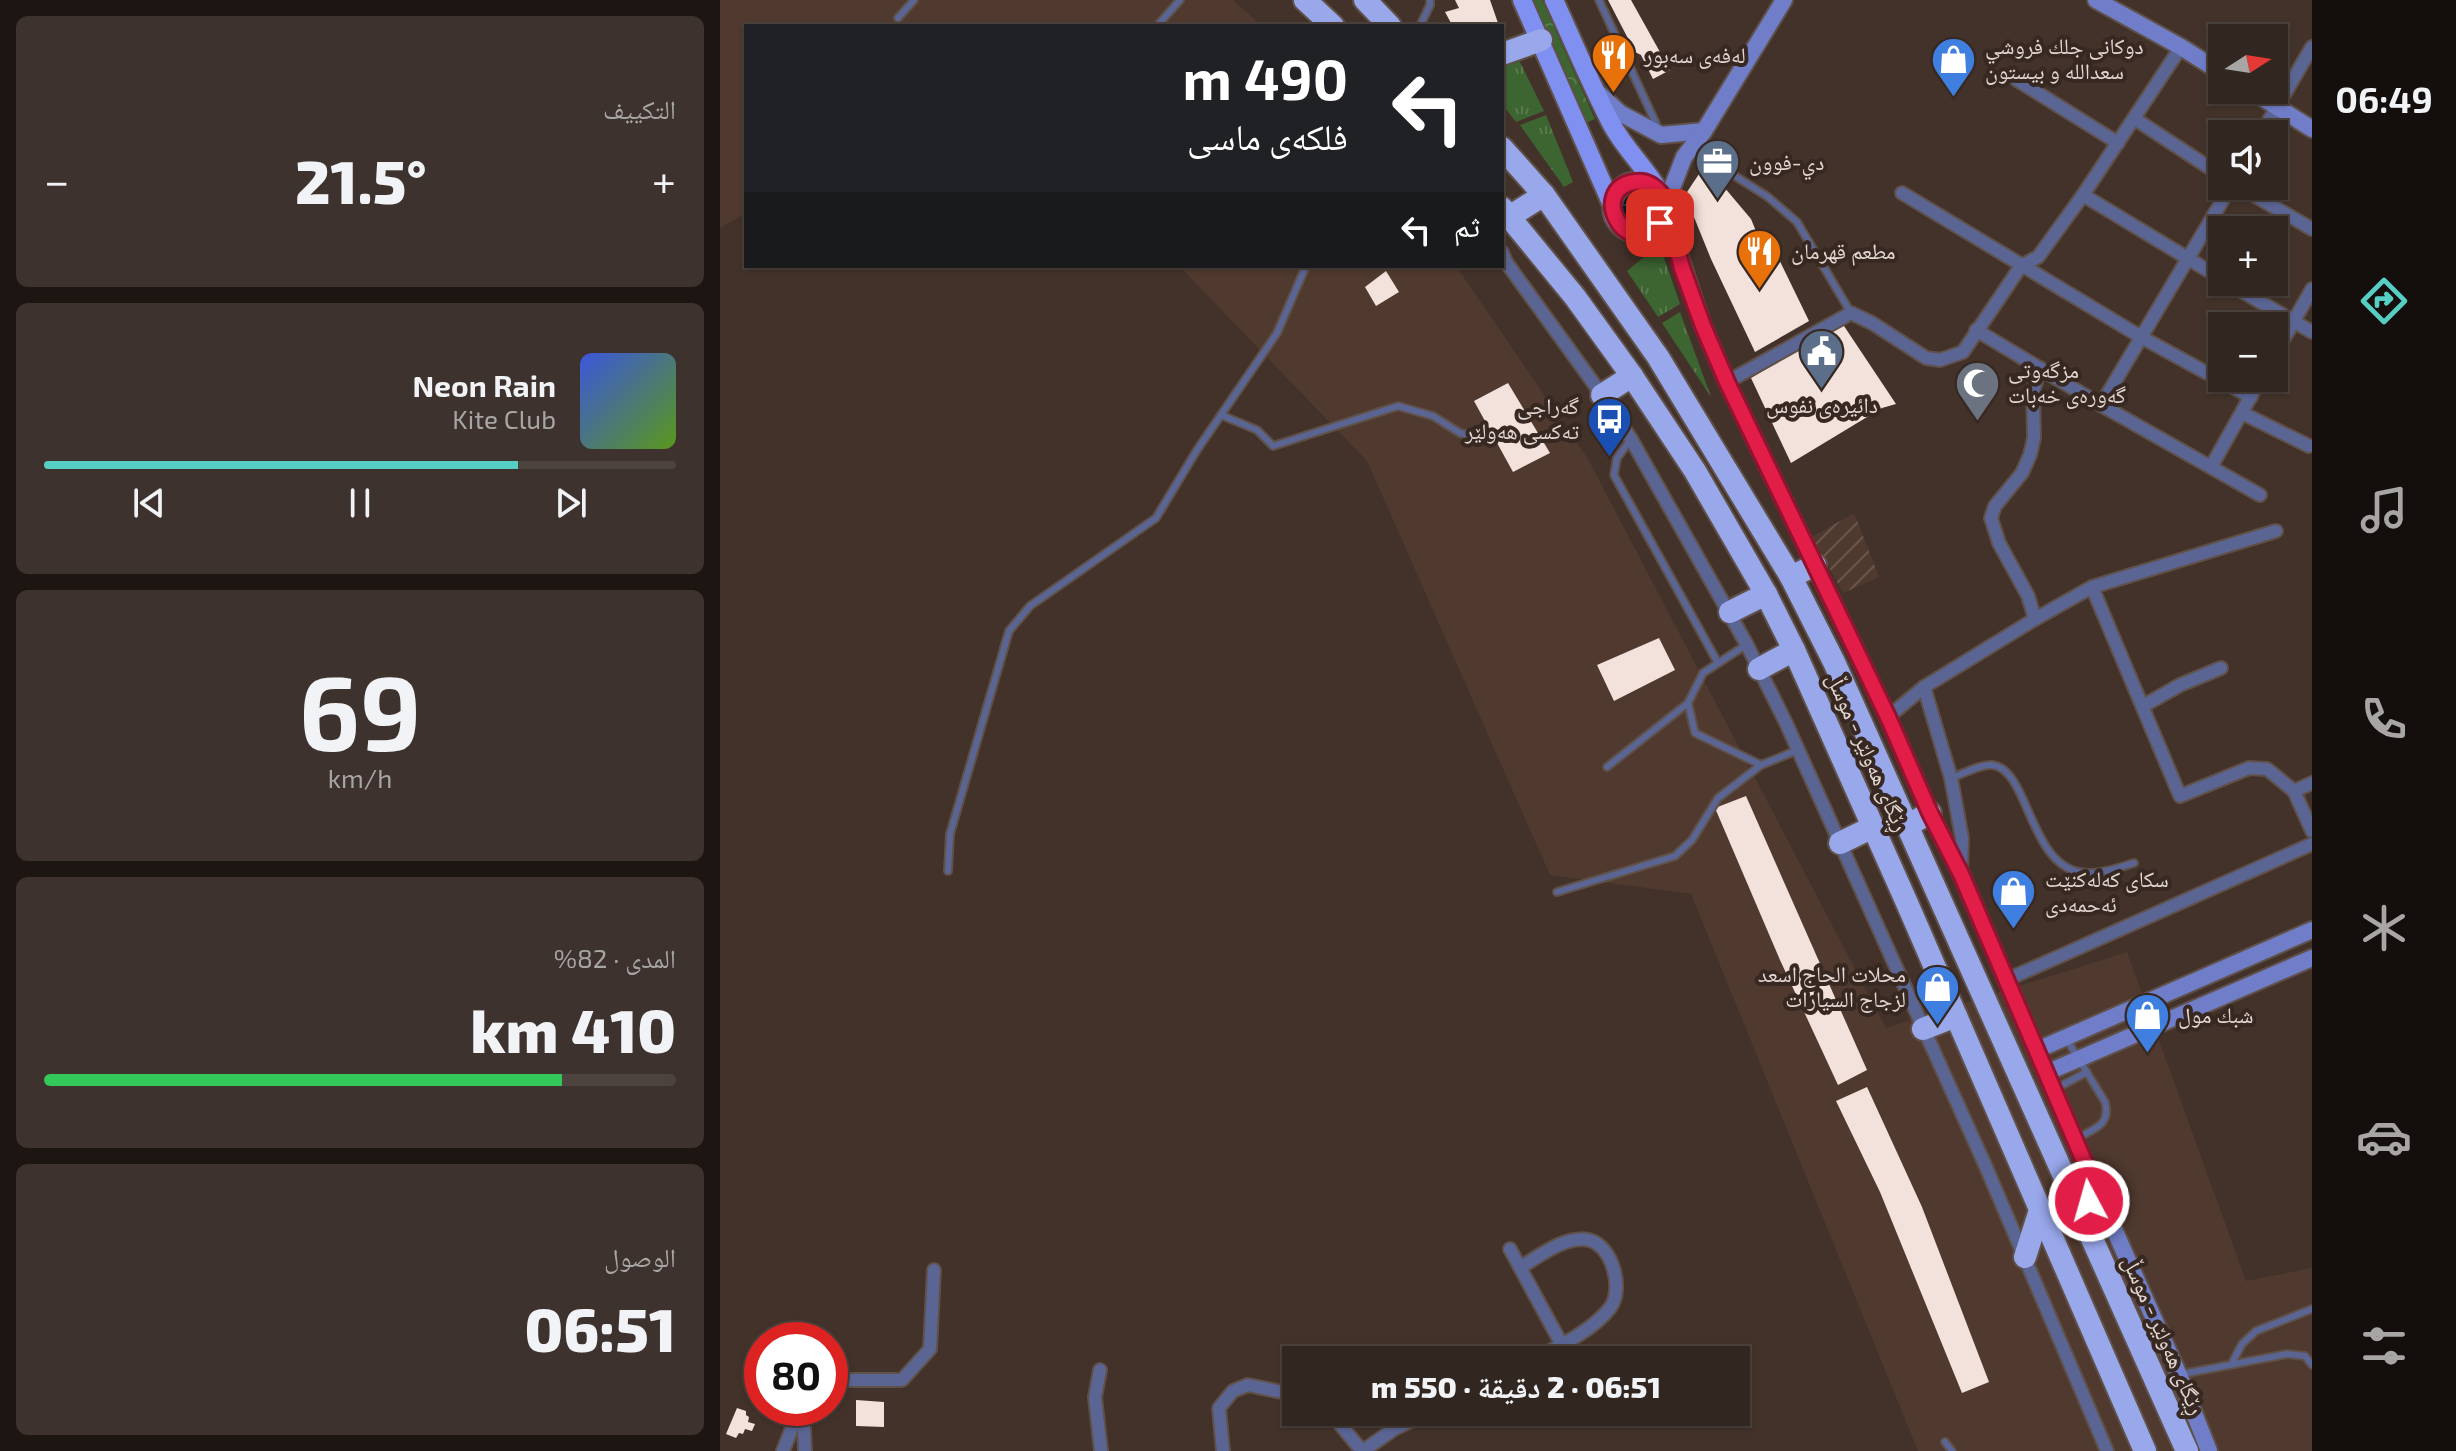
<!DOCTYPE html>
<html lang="ar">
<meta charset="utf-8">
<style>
:root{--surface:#322620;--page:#3d322d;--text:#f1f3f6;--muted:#a8a5a5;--line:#4d433e;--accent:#56cec3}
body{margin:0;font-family:"Exo 2","Noto Naskh Arabic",sans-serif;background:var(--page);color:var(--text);direction:rtl;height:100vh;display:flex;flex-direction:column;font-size:30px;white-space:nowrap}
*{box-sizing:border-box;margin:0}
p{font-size:26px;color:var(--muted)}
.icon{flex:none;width:44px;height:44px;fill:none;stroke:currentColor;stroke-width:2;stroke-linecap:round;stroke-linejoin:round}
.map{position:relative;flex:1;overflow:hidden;direction:ltr}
.sheet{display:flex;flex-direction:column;gap:16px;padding:16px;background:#1c1512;width:720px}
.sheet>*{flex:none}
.banner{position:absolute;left:24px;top:24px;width:760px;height:244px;border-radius:0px;box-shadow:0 2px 6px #0004,0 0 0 2px var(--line);direction:rtl;background:#202124;color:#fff;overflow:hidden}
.needle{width:52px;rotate:78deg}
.fabs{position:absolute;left:1488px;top:24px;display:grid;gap:16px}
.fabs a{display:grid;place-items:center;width:80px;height:80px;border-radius:0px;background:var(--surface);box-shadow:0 2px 6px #0004,0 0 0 2px var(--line);font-size:40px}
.speed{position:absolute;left:24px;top:1322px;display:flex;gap:16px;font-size:40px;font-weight:700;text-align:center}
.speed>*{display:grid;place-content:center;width:104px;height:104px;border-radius:50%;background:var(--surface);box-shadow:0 2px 6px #0004,0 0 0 2px var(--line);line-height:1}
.speed .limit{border:12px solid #d22;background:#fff;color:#111}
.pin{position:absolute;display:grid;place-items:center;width:68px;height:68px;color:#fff;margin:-34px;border-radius:16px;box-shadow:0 4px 12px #0006}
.me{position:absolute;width:88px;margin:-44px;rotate:354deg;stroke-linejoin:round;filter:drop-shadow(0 0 6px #0008)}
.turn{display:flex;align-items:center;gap:28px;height:168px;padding:0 24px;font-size:36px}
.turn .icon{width:104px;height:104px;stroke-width:2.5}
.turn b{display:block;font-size:56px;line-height:68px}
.then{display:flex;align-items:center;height:76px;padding:0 24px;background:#0003;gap:16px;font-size:30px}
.big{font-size:60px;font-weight:800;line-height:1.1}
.sheet .card{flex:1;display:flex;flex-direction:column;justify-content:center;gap:12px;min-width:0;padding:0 28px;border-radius:12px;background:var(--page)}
.sheet .dial{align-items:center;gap:0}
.dial b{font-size:104px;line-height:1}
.song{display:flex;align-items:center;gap:24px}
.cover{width:96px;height:96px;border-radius:12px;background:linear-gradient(135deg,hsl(230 70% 55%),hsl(90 70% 35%))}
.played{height:8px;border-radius:4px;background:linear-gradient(90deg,var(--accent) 75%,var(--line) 75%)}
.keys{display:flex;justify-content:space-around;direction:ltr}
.heat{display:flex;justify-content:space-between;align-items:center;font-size:44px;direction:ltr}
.charge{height:12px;border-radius:6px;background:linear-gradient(90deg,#34c759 82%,var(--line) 0)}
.trip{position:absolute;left:562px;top:1346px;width:468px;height:80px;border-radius:0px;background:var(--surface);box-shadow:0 2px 6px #0004,0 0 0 2px var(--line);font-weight:800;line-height:80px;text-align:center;direction:rtl}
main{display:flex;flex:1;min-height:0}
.tab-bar{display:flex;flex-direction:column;width:144px;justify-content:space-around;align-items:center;background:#140f0d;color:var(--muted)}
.tab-bar .icon{width:56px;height:56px}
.tab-bar .current{color:var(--accent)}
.tab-bar b{font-size:36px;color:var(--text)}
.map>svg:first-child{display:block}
.built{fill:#503a2f}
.industrial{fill:url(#industrial-furrows)}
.grass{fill:url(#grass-tufts)}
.forest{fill:url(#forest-crowns)}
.water{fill:url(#water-rules)}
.building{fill:#f3e1db}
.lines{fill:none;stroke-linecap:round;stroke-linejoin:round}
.lane-casing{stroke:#5f5048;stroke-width:10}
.street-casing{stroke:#5f5048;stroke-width:16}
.secondary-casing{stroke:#5f5048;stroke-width:20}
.primary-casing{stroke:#5f5048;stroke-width:22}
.highway-casing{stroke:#5f5048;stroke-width:26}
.lane{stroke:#5b6594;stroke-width:6}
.street{stroke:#5b6594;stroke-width:12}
.secondary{stroke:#707dc8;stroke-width:16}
.primary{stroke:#7f90f0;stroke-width:18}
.highway{stroke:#99a7eb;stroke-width:22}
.route-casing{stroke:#92132f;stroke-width:20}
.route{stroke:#e11d48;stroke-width:14}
.labels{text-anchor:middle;stroke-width:8;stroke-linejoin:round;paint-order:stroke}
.poi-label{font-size:22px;fill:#e2d7d2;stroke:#372821;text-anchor:start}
.street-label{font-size:22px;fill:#e2d7d2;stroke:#372821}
</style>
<main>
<nav class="tab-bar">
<b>06:49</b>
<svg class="icon current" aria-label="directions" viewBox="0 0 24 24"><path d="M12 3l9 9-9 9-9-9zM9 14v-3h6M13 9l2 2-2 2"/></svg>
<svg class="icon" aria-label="music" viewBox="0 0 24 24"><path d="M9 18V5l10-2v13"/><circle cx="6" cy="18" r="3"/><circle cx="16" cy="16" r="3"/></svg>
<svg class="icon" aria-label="phone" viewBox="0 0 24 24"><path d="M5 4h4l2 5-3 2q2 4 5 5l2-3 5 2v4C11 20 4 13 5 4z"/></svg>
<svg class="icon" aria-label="climate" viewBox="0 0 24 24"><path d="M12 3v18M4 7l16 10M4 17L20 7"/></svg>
<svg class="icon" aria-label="car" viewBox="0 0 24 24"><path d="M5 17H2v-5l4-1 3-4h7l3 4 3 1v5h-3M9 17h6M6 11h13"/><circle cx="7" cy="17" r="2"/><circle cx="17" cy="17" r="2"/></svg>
<svg class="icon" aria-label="filters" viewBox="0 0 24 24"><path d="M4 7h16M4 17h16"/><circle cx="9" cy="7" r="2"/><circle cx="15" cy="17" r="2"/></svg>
</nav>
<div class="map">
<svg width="1592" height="1451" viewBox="0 0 1592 1451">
<defs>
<pattern id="industrial-furrows" width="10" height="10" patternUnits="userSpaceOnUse" patternTransform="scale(2)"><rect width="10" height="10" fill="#503a2f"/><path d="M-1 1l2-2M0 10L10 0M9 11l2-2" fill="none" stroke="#69564c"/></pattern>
<pattern id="grass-tufts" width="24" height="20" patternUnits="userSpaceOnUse" patternTransform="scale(2)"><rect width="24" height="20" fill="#3d6531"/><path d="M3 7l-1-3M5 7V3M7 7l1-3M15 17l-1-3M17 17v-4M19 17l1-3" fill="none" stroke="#597a4e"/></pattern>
<pattern id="forest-crowns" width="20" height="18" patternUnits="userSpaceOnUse" patternTransform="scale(2)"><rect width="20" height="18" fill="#3d6531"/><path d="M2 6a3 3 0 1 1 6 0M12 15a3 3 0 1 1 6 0" fill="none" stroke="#597a4e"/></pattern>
<pattern id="water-rules" width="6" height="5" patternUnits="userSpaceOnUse" patternTransform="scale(2)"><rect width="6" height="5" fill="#001d29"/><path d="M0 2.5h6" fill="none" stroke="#253d47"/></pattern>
</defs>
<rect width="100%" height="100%" fill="#42322a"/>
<!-- built -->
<g class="built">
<polygon points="0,0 513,0 542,26 26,26 26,213 0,228"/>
<polygon points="459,266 736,266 868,459 1166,1028 1407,952 1526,1281 1592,1268 1592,1451 1198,1451 971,894 830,875 647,461"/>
</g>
<!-- industrial -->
<polygon class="industrial" points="1134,513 1159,577 1123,593 1092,537"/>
<!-- grass -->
<g class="grass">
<polygon points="799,60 824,111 796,122 782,104 782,67"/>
<polygon points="826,115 853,182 844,187 800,125"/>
<polygon points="942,252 960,304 938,317 907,271 924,257 932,257"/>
<polygon points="960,312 991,397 942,323"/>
</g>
<!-- forest -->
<polygon class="forest" points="812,0 822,0 875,119 866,123"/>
<!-- water -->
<circle class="water" cx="917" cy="208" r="19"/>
<!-- building -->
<g class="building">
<polygon points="735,0 770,0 778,23 767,26 745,26 744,22 731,23 725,12 739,8"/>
<polygon points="888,0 911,0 950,70 933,79 921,55 915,52"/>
<polygon points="983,168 1004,187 1031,219 1038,236 1051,243 1089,321 1035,352 991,259 965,195"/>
<polygon points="666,271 679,292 656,306 645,287"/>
<polygon points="1122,323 1176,404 1162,408 1071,463 1031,378"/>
<polygon points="788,383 830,453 793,472 754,401"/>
<polygon points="939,638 955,670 894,701 877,665"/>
<polygon points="1026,796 1147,1070 1118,1085 1060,960 995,808"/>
<polygon points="1147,1087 1202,1207 1269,1382 1242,1393 1160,1192 1116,1101"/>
<polygon points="136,1400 164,1402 164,1427 136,1426"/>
<polygon points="17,1408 26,1411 26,1415 29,1417 28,1422 35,1424 32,1431 25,1429 23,1434 19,1433 16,1438 6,1434"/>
</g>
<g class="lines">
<defs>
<g id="lane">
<polyline points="879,0 938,128"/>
<polyline points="178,18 194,0"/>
<polyline points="437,26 460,0"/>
<polyline points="700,26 710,5 710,0"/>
<polyline points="971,148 1048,197 1077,222 1131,313"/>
<polyline points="501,415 537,430 553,446 678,406 713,416 740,433 763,438"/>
<polyline points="911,439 897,458 894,475 998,663"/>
<polyline points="1026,645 983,673 968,703 975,733 1041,765 1078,750"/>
<polyline points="887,767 968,703"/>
<path d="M1231,778C1243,774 1260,764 1272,765C1308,768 1309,862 1359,872C1377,876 1397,868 1414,863"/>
<polyline points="228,871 230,834 289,631 310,606 436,518 477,450 557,333 586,266"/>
<polyline points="837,892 955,856 972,840 998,798 1041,765"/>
<path d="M1347,1040L1385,1102C1391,1125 1375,1128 1358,1138"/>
<polyline points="1335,1089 1367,1072"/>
<polyline points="1511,1365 1522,1344 1536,1331 1592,1309"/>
<polyline points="1462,1374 1567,1354 1585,1356 1592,1365"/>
<polyline points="1225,1442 1232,1451"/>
</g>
<g id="street">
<polyline points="1297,80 1398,143"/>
<polyline points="1415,119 1502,176"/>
<polyline points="1541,134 1592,47"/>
<polyline points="1518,186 1592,229"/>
<polyline points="1182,193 1421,337 1531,397"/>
<polyline points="1363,195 1502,279"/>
<polyline points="782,252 786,262 882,395 911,439 1027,645 1066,723 1266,1167 1387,1451"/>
<polyline points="1506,282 1592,332"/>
<polyline points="1256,330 1381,405 1540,495"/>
<polyline points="1554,356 1592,289"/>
<polyline points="1007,382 1131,313 1152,323 1206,358 1220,360 1243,352 1301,266 1318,257 1363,195 1461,47"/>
<polyline points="1381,405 1511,186"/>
<polyline points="1522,413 1589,446"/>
<polyline points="1491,467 1541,378"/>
<polyline points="1372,587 1460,796 1529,768 1547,769 1574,791 1592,831"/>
<polyline points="1315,619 1308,596 1279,543 1271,518 1275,506 1302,473 1310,455 1314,438 1313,392 1320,368"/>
<polyline points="1204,687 1231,778 1242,838 1241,871"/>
<polyline points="1423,706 1460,685 1501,668"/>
<polyline points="1168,717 1204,687 1315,619 1372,587 1556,531"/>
<polyline points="1574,791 1592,783"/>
<polyline points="1286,980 1592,844"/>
<polyline points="790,1249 842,1345"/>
<path d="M801,1267C819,1256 846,1235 869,1240C893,1246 904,1290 890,1308C871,1332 839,1346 813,1360"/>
<polyline points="380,1370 375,1397 381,1451"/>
<polyline points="110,1380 182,1380 210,1349 214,1270"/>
<polyline points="83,1408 85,1451"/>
<polyline points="610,1412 642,1451"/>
<polyline points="63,1451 80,1408"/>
<polyline points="503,1451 499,1408 513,1391 528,1385 576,1395"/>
<polyline points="643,1451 674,1429 709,1412"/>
</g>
<g id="secondary">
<polyline points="1376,0 1461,47 1502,73"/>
<polyline points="1530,90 1592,129"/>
<polyline points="878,93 900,113 941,135 984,131"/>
<polyline points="945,206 964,157 984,131 1064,0"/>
<polyline points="944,210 983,326 1007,382 1168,717 1210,813 1241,874 1373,1182 1459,1375 1489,1451"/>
<polyline points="1317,1050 1592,930"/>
<polyline points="1326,1073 1592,958"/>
</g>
<g id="primary">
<polyline points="802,0 892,205"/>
<path d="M834,0C853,41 871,85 892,125C905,149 925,167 939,191"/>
<circle cx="918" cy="207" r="26"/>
</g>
<g id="highway">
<polyline points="585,0 613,26"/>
<polyline points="645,0 670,26"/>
<polyline points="782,54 821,40"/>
<polyline points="782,148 824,195 938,357 1071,577 1114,662 1467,1451"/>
<polyline points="782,208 855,297 912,376 975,471 1046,594 1074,650 1187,903 1425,1451"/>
<polyline points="789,217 824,195"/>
<polyline points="882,395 912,376"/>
<polyline points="1071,577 1095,565"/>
<polyline points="1010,612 1046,594"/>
<polyline points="1039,669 1074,650"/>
<polyline points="1188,825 1210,813"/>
<polyline points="1120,843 1153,827"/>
<polyline points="1203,1029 1236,1016"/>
<polyline points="1364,1221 1373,1182"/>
<polyline points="1305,1257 1320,1210"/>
</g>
</defs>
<!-- lane casing -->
<use href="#lane" class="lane-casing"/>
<!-- street casing -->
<use href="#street" class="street-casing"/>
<!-- secondary casing -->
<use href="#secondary" class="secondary-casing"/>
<!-- primary casing -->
<use href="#primary" class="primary-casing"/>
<!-- highway casing -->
<use href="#highway" class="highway-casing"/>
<!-- lane -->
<use href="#lane" class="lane"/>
<!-- street -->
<use href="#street" class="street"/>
<!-- secondary -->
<use href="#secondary" class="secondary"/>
<!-- primary -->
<use href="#primary" class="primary"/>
<!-- highway -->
<use href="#highway" class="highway"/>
</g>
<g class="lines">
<defs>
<path id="route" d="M940,223C905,262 868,188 915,182C927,180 935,186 942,195L962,268L983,326L1007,382L1168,717L1210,813L1241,874L1373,1182L1369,1201"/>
</defs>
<!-- route casing -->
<use href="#route" class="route-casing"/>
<!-- route -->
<use href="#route" class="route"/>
</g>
<!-- icons -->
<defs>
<symbol id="restaurant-pin" viewBox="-11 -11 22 30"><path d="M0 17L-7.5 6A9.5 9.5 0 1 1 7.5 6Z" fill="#e8710a" stroke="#372821"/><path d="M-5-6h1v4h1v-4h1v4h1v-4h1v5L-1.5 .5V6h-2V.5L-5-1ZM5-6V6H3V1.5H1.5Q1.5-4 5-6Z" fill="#fff"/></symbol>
<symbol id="shop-pin" viewBox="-11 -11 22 30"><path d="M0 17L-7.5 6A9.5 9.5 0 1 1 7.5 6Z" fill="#3f7fe0" stroke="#372821"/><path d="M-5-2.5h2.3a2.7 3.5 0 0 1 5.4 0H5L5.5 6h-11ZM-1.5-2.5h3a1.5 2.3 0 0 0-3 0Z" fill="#fff"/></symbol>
<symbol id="office-pin" viewBox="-11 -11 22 30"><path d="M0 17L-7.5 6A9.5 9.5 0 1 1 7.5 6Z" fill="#5c6f8a" stroke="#372821"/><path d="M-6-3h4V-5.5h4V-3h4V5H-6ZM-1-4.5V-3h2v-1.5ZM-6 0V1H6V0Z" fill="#fff"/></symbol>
<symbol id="civic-pin" viewBox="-11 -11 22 30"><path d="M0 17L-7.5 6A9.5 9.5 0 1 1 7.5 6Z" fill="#5c6f8a" stroke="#372821"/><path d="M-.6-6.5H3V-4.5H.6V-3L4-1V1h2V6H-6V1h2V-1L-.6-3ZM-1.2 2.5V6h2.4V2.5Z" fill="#fff"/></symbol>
<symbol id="mosque-pin" viewBox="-11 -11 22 30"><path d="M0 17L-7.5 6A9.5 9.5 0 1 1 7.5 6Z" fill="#6b7280" stroke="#372821"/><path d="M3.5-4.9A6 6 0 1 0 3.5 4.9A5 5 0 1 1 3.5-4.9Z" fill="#fff"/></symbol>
<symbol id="bus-pin" viewBox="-11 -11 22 30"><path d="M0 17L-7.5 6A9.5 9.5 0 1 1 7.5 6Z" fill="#1a4fb4" stroke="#372821"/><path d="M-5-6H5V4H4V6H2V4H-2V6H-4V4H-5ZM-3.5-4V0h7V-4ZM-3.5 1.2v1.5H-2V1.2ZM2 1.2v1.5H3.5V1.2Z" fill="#fff"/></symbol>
</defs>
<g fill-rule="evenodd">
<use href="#restaurant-pin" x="868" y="30" width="51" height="69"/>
<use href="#shop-pin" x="1208" y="34" width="51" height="69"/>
<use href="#office-pin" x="972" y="136" width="51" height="69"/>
<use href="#restaurant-pin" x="1014" y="226" width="51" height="69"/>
<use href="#civic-pin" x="1076" y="326" width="51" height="69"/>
<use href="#mosque-pin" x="1232" y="358" width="51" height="69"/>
<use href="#bus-pin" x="864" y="394" width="51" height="69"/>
<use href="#shop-pin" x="1268" y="866" width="51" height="69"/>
<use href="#shop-pin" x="1192" y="962" width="51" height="69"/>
<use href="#shop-pin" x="1402" y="990" width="51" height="69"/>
</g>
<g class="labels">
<!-- poi labels -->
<g class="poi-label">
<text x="1265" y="54">دوكانى جلك فروشي<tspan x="1265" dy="25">سعدالله و بيستون</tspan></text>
<text x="924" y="63">لەفەی سەبور</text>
<text x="1029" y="170">دي-فوون</text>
<text x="1071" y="259">مطعم قهرمان</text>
<text x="1288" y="378">مزگەوتى<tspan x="1288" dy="25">گەورەى خەبات</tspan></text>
<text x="1102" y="413" text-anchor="middle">دائیرەی نفوس</text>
<text x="859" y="414" text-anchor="end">گەراجی<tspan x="859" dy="25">تەکسی هەولێر</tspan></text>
<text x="1325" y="887">سکای کەلەکنێت<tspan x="1325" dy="25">ئەحمەدی</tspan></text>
<text x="1186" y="982" text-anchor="end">محلات الحاج اسعد<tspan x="1186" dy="25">لزجاج السيارات</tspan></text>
<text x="1458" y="1023">شبك مول</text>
</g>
<!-- street labels -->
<g class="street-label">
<text transform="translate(1148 752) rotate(66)" y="8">ڕێگای هەولێر - موسڵ</text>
<text transform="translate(1444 1335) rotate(66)" y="8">ڕێگای هەولێر - موسڵ</text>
</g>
</g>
</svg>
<div class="fabs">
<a><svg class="needle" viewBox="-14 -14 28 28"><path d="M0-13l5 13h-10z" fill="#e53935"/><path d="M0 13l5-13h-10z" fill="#a8a5a5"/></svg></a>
<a><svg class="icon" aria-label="sound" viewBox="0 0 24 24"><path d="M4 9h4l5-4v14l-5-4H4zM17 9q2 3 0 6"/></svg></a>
<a>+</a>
<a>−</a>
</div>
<div class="speed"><div class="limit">80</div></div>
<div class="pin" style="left:940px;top:223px;background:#d93025"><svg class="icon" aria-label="arrive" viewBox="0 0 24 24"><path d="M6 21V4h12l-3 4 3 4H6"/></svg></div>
<svg class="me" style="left:1369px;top:1201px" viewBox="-20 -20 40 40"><circle r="17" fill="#e11d48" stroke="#fff" stroke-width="3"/><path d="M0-11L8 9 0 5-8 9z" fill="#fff"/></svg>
<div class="trip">06:51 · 2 دقيقة · 550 m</div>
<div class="banner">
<div class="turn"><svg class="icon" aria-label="left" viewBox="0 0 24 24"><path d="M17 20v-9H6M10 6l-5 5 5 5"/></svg><div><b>490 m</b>فلکەی ماسی</div></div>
<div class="then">ثم<svg class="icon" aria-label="left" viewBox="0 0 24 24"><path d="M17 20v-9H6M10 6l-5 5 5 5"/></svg></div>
</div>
</div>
<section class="sheet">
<div class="card"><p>التكييف</p>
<div class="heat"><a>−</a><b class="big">21.5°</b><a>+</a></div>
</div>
<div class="card">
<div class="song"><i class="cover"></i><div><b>Neon Rain</b><p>Kite Club</p></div></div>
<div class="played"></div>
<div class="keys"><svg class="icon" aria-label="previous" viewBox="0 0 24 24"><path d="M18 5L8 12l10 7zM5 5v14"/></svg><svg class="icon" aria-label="pause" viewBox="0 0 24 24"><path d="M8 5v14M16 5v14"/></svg><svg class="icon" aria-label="next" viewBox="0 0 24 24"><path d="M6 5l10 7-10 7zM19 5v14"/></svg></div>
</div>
<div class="card dial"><b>69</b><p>km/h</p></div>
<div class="card"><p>المدى · 82%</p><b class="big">410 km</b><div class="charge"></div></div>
<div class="card"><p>الوصول</p><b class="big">06:51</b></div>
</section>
</main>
